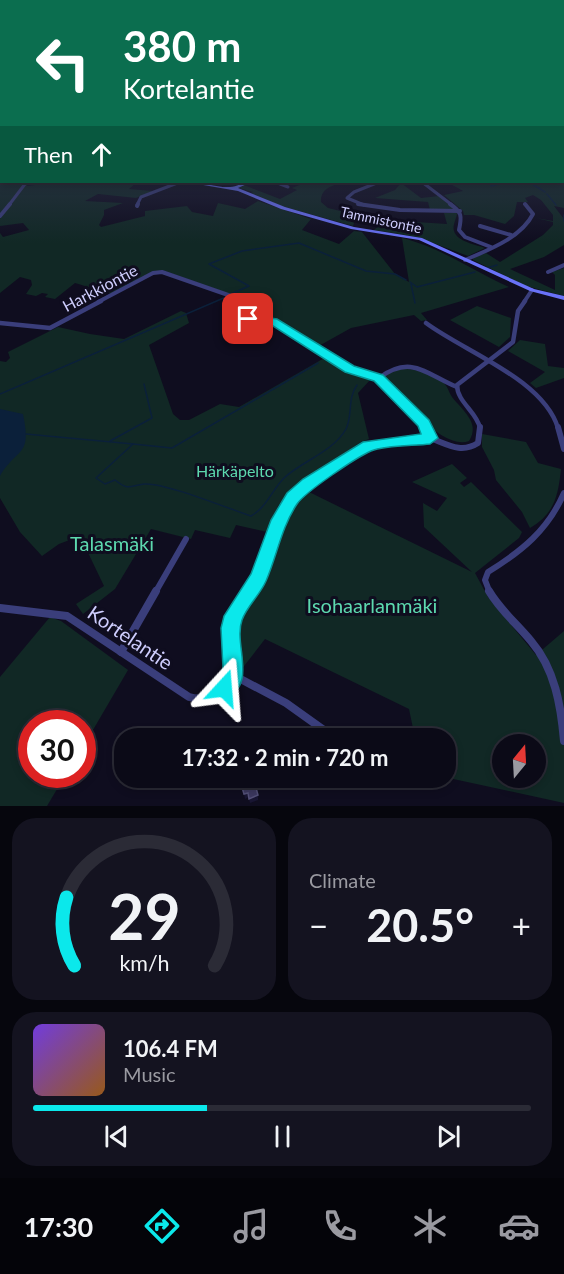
<!DOCTYPE html>
<meta charset="utf-8">
<style>
:root{--surface:#0b0a17;--page:#141320;--text:#f1f3f6;--muted:#9a9aa1;--line:#2b2b36;--accent:#0be8eb}
body{margin:0;font-family:Lato,sans-serif;background:var(--page);color:var(--text);height:100vh;display:flex;flex-direction:column;font-size:22px;white-space:nowrap}
*{box-sizing:border-box;margin:0}
p{font-size:20px;color:var(--muted)}
.icon{flex:none;width:33px;height:33px;fill:none;stroke:currentColor;stroke-width:2;stroke-linecap:round;stroke-linejoin:round}
.map{position:relative;height:806px;overflow:hidden}
.details{display:flex;flex-direction:column;gap:12px;padding:12px;background:#06060d;flex:1}
.details>*{flex:none}
.top-card{position:absolute;left:0px;top:0px;width:564px;height:183px;box-shadow:0 3px 9px #0003,0 0 0 2px var(--line);background:#0b6e4f;color:#fff;overflow:hidden}
.needle{width:39px;rotate:18deg}
.tools{position:absolute;left:492px;top:734px;display:grid;gap:12px}
.tools a{display:grid;place-items:center;width:54px;height:54px;border-radius:50%;background:var(--surface);box-shadow:0 3px 9px #0003,0 0 0 2px var(--line);font-size:30px}
.speed{position:absolute;left:18px;top:710px;display:flex;gap:12px;font-size:30px;font-weight:700;text-align:center}
.speed>*{display:grid;place-content:center;width:78px;height:78px;border-radius:50%;background:var(--surface);box-shadow:0 3px 9px #0003,0 0 0 2px var(--line);line-height:1}
.speed .limit{border:9px solid #d22;background:#fff;color:#111}
.pin{position:absolute;display:grid;place-items:center;width:51px;height:51px;color:#fff;margin:-26px;border-radius:12px;box-shadow:0 3px 9px #0006}
.me{position:absolute;width:66px;margin:-33px;rotate:19deg;stroke-linejoin:round;filter:drop-shadow(0 0 4px #0008)}
.turn{display:flex;align-items:center;gap:21px;height:126px;padding:0 24px;font-size:27px}
.turn .icon{width:78px;height:78px;stroke-width:2.5}
.turn b{display:block;font-size:42px;line-height:51px}
.then{display:flex;align-items:center;height:57px;padding:0 24px;background:#0003;gap:12px;font-size:22px}
.big{font-size:45px;font-weight:700;line-height:1.1}
.details .widget{flex:1;display:flex;flex-direction:column;justify-content:center;gap:9px;min-width:0;padding:0 21px;border-radius:24px;background:var(--page)}
.details .dial{align-items:center;gap:0}
.dial svg{height:156px;overflow:visible;fill:none;stroke:var(--line);stroke-width:7;stroke-linecap:round;text-anchor:middle}
.dial text{fill:var(--text);stroke:none}
.song{display:flex;align-items:center;gap:18px}
.cover{width:72px;height:72px;border-radius:9px;background:linear-gradient(135deg,hsl(260 70% 55%),hsl(30 70% 35%))}
.played{height:6px;border-radius:3px;background:linear-gradient(90deg,var(--accent) 35%,var(--line) 35%)}
.keys{display:flex;justify-content:space-around;direction:ltr}
.heat{display:flex;justify-content:space-between;align-items:center;font-size:33px;direction:ltr}
.details .tiles{flex:1;display:grid;gap:12px;grid-template-columns:1fr 1fr}
.widget:last-child{grid-column:span 2}
.trip{position:absolute;left:114px;top:728px;width:342px;height:60px;border-radius:24px;background:var(--surface);box-shadow:0 3px 9px #0003,0 0 0 2px var(--line);font-weight:700;line-height:60px;text-align:center}
.menu{display:flex;height:96px;justify-content:space-around;align-items:center;background:#040409;color:var(--muted)}
.menu .icon{width:42px;height:42px}
.menu .active{color:var(--accent)}
.menu b{font-size:27px;color:var(--text)}
.map>svg:first-child{display:block}
.green{fill:#112825;fill-rule:evenodd}
.water{fill:#0b203a}
.lines{fill:none;stroke-linecap:round;stroke-linejoin:round}
.stream{stroke:#0b203a;stroke-width:1.5}
.street-far4{stroke:#3a3e7b;stroke-width:3}
.street-far3{stroke:#3a3e7b;stroke-width:4}
.street-far2{stroke:#3a3e7b;stroke-width:4.5}
.street-far1{stroke:#3a3e7b;stroke-width:6}
.street{stroke:#3a3e7b;stroke-width:8}
.secondary{fill:#6972f8;fill-rule:evenodd}
.shaded-wall{fill:#181532}
.building{fill:#3c385f;stroke:#535078;stroke-width:1.5}
.route{fill:#0be8eb;stroke:#079799;stroke-width:1.5}
.labels{text-anchor:middle;stroke-width:6;stroke-linejoin:round;paint-order:stroke}
.far-street-label{font-size:14px;fill:#cecdfd;stroke:#0f0d1f}
.street-label{font-size:16px;fill:#cecdfd;stroke:#0f0d1f}
.park-label{font-size:16px;fill:#5dd9af;stroke:#0f0d1f}
.near-park-label{font-size:20px;fill:#5dd9af;stroke:#0f0d1f}
.near-street-label{font-size:20px;fill:#cecdfd;stroke:#0f0d1f}
</style>
<div class="map">
<svg width="564" height="806" viewBox="0 0 564 806">
<rect width="100%" height="100%" fill="#0f0d1f"/>
<!-- green -->
<g class="green">
<polygon points="564,168 564,208 554,206 564,219 564,245 544,257 510,269 555,290 555,275 552,272 564,268 564,296 526,286 473,260 473,258 486,253 500,262 543,235 553,225 553,222 536,218 553,221 553,215 541,200 533,195 525,198 528,202 517,202 514,216 505,224 474,215 464,215 463,211 444,195 463,191 447,182 562,182"/>
<path d="M61,182H137L129,189L153,191L136,198L98,194L85,201L123,203L104,210V215L99,225L101,227L145,216V211L187,206L192,212L213,216L218,203L245,209L258,201L311,219L302,230L339,244L354,231L362,232L395,274L409,282L402,238C440,247 473,271 509,287L421,313L427,320L421,321L414,315L351,328L317,347L275,320L250,333C231,324 229,321 234,302L231,298L225,297L230,294L162,270L112,294L75,283L55,299L45,297L48,294L42,293L36,296L26,294L32,285L31,280L20,277L0,293V233L3,237L29,230L23,223L0,226V183L27,185V186Z"/>
<path d="M307,182H348C336,184 320,187 321,202L328,208L357,215L353,226L281,206L251,193L253,192L239,188L244,185L280,199L297,190L292,188Z"/>
<polygon points="401,183 421,198 439,196 456,210 430,210 428,202 375,198 395,190"/>
<path d="M444,213H457C457,218 452,225 454,231C457,242 478,245 485,248L468,256L417,237L374,230L385,220L447,224Z"/>
<polygon points="477,306 511,318 510,337 499,347 450,320"/>
<polygon points="181,311 186,313 189,323 149,345 173,414 180,420 189,420 220,404 239,407 326,357 353,373 371,379 358,393 369,439 361,442 292,488 278,506 267,532 236,525 230,538 195,530 191,539 151,529 115,589 83,614 76,604 104,586 80,536 59,544 42,556 20,532 0,498 0,361 6,362 10,358 8,352 58,327 90,334 124,339"/>
<polygon points="520,340 545,344 548,366 564,368 564,378 536,388 530,383 545,372 508,351"/>
<path d="M403,368C415,370 428,372 439,379C448,385 447,389 452,397C462,410 481,423 469,441C444,451 400,399 386,381V374Z"/>
<path d="M482,434L526,442L538,463L561,469C558,497 554,514 530,528L522,512L496,480L494,470L482,447Z"/>
<path d="M452,464L467,478L460,483L464,487L471,482L522,532L519,538L475,573L488,597L536,655L564,631V803L444,777L446,738H415L409,709L265,639L241,670C235,655 235,630 241,615C244,605 255,598 260,589C278,559 280,514 305,490L472,572L424,527L423,503L437,511L447,498L412,482ZM502,744H536V777H502Z"/>
<polygon points="50,617 61,621 128,670 83,747 82,723 32,723 32,774 66,774 47,806 0,806 0,677"/>
</g>
<!-- water -->
<path class="water" d="M0,409L23,414C32,458 18,446 0,476Z"/>
<g class="lines">
<!-- stream -->
<g class="stream">
<polyline points="529,182 545,192"/>
<polyline points="491,186 509,182"/>
<polyline points="547,194 556,205"/>
<polyline points="564,215 564,221"/>
<polyline points="487,268 497,265"/>
<polyline points="410,282 417,287 475,272"/>
<polyline points="411,284 415,303"/>
<polyline points="231,294 249,286 209,264 242,251 299,243 366,271 395,274 406,280"/>
<polyline points="0,394 226,297"/>
<path d="M26,434L133,444L96,478L105,484L115,480C129,491 129,486 144,484C164,482 229,509 251,516C267,507 272,490 284,478C302,461 333,452 346,429C353,415 347,399 357,385"/>
<polyline points="110,441 152,418 144,384"/>
<polyline points="133,444 172,448 318,363"/>
</g>
<!-- street-far4 -->
<g class="street-far4">
<polyline points="275,182 288,187"/>
<polyline points="422,182 452,205"/>
<polyline points="9,205 25,184"/>
<polyline points="137,205 141,197 180,182"/>
<polyline points="364,205 347,198 354,192 379,182"/>
</g>
<!-- street-far3 -->
<g class="street-far3">
<polyline points="358,204 400,210 460,211"/>
<path d="M450,204C462,212 462,216 459,230L465,237L491,247"/>
<polyline points="137,206 138,204"/>
<polyline points="0,216 10,204"/>
<polyline points="480,226 511,235"/>
<path d="M465,260C488,250 521,238 533,214L525,204"/>
<polyline points="548,272 564,265"/>
<polyline points="98,302 153,273 162,272 231,296 237,302"/>
<polyline points="524,302 532,290"/>
</g>
<!-- street-far2 -->
<g class="street-far2">
<path d="M236,301V311L242,317L273,321L349,369L379,378C411,354 426,374 457,387"/>
<polyline points="0,323 50,328 101,301"/>
<path d="M426,323C465,352 543,379 558,428"/>
<polyline points="379,378 424,423 426,428"/>
<path d="M480,428C477,412 457,402 457,385L513,342L518,311L525,301"/>
</g>
<!-- street-far1 -->
<g class="street-far1">
<polyline points="558,427 564,449"/>
<path d="M430,438C447,444 461,454 478,443L480,427"/>
<polyline points="155,593 186,539"/>
<polyline points="249,593 258,579 279,520 292,498 368,445 430,438 426,427"/>
<path d="M490,593L485,580L488,572C522,551 548,530 564,493"/>
</g>
<!-- street -->
<g class="street">
<path d="M489,591C500,610 517,624 531,641C555,669 561,706 564,741"/>
<path d="M0,608L67,616L189,697C199,700 207,699 216,694C245,678 227,645 232,620C235,610 244,600 250,591"/>
<polyline points="121,652 156,591"/>
<polyline points="233,675 286,703 335,738"/>
</g>
<!-- secondary -->
<g class="secondary">
<polygon points="0,181 25,183 47,182 45,183 25,185 0,183"/>
<path d="M186,182C200,180 215,188 230,187C237,187 242,182 249,182V183L238,188L285,207L354,227L422,238L534,289L564,296V300L530,291L419,240L351,229L281,209L238,191Z"/>
</g>
</g>
<!-- shaded-wall -->
<g class="shaded-wall">
<polygon points="248,793 249,797 245,799 244,794"/>
<polygon points="258,795 258,800 250,803 249,799"/>
</g>
<!-- building -->
<polygon class="building" points="244,777 253,777 258,795 249,799 248,793 244,794 241,784 245,782"/>
<!-- sky -->
<linearGradient id="sky" x2="0" y2="1"><stop stop-color="#080711"/><stop offset="0.53" stop-color="#31354d"/><stop offset="1" stop-color="#31354d" stop-opacity="0"/></linearGradient>
<rect width="564" height="243" fill="url(#sky)"/>
<!-- route -->
<path class="route" d="M248,315L277,319L354,366L383,375L429,420L438,438L430,444C414,446 386,445 371,451C357,457 305,492 297,504C281,528 277,556 266,581C260,595 247,606 242,620C233,645 259,685 224,699L216,696L213,688L223,668L221,628L224,616L251,574L271,520L287,493L303,479L363,442L421,434L418,426L374,381L345,372L270,324L244,321V316Z"/>
<g class="labels">
<!-- far-street labels -->
<g class="far-street-label">
<text transform="translate(381 220) rotate(12)" y="5">Tammistontie</text>
</g>
<!-- street labels -->
<g class="street-label">
<text transform="translate(100 288) rotate(-28)" y="6">Harkkiontie</text>
</g>
<!-- park labels -->
<g class="park-label">
<text x="235" y="477">Härkäpelto</text>
</g>
<!-- near-park labels -->
<g class="near-park-label">
<text x="112" y="551">Talasmäki</text>
<text x="372" y="613">Isohaarlanmäki</text>
</g>
<!-- near-street labels -->
<g class="near-street-label">
<text transform="translate(130 638) rotate(34)" y="7">Kortelantie</text>
</g>
</g>
</svg>
<div class="tools">
<a><svg class="needle" viewBox="-14 -14 28 28"><path d="M0-13l5 13h-10z" fill="#e53935"/><path d="M0 13l5-13h-10z" fill="#9a9aa1"/></svg></a>
</div>
<div class="speed"><div class="limit">30</div></div>
<div class="pin" style="left:248px;top:319px;background:#d93025"><svg class="icon" aria-label="arrive" viewBox="0 0 24 24"><path d="M6 21V4h12l-3 4 3 4H6"/></svg></div>
<svg class="me" style="left:224px;top:688px" viewBox="-20 -20 40 40"><path d="M0-17L14 15 0 8-14 15z" fill="#0be8eb" stroke="#fff" stroke-width="4"/></svg>
<div class="trip">17:32 · 2 min · 720 m</div>
<div class="top-card">
<div class="turn"><svg class="icon" aria-label="left" viewBox="0 0 24 24"><path d="M17 20v-9H6M10 6l-5 5 5 5"/></svg><div><b>380 m</b>Kortelantie</div></div>
<div class="then">Then<svg class="icon" aria-label="ahead" viewBox="0 0 24 24"><path d="M12 20V5M6 11l6-6 6 6"/></svg></div>
</div>
</div>
<section class="details">
<div class="tiles">
<div class="widget dial"><svg viewBox="0 0 100 80">
<path d="M14 69A42 42 0 1 1 86 69"/>
<path d="M14 69A42 42 0 0 1 10 34" stroke="#0be8eb"/>
<text x="50" y="56" font-size="32" font-weight="700">29</text>
<text x="50" y="72" font-size="11">km/h</text>
</svg></div>
<div class="widget"><p>Climate</p>
<div class="heat"><a>−</a><b class="big">20.5°</b><a>+</a></div>
</div>
<div class="widget">
<div class="song"><i class="cover"></i><div><b>106.4 FM</b><p>Music</p></div></div>
<div class="played"></div>
<div class="keys"><svg class="icon" aria-label="previous" viewBox="0 0 24 24"><path d="M18 5L8 12l10 7zM5 5v14"/></svg><svg class="icon" aria-label="pause" viewBox="0 0 24 24"><path d="M8 5v14M16 5v14"/></svg><svg class="icon" aria-label="next" viewBox="0 0 24 24"><path d="M6 5l10 7-10 7zM19 5v14"/></svg></div>
</div>
</div>
</section>
<nav class="menu">
<b>17:30</b>
<svg class="icon active" aria-label="directions" viewBox="0 0 24 24"><path d="M12 3l9 9-9 9-9-9zM9 14v-3h6M13 9l2 2-2 2"/></svg>
<svg class="icon" aria-label="music" viewBox="0 0 24 24"><path d="M9 18V5l10-2v13"/><circle cx="6" cy="18" r="3"/><circle cx="16" cy="16" r="3"/></svg>
<svg class="icon" aria-label="phone" viewBox="0 0 24 24"><path d="M5 4h4l2 5-3 2q2 4 5 5l2-3 5 2v4C11 20 4 13 5 4z"/></svg>
<svg class="icon" aria-label="climate" viewBox="0 0 24 24"><path d="M12 3v18M4 7l16 10M4 17L20 7"/></svg>
<svg class="icon" aria-label="car" viewBox="0 0 24 24"><path d="M5 17H2v-5l4-1 3-4h7l3 4 3 1v5h-3M9 17h6M6 11h13"/><circle cx="7" cy="17" r="2"/><circle cx="17" cy="17" r="2"/></svg>
</nav>
